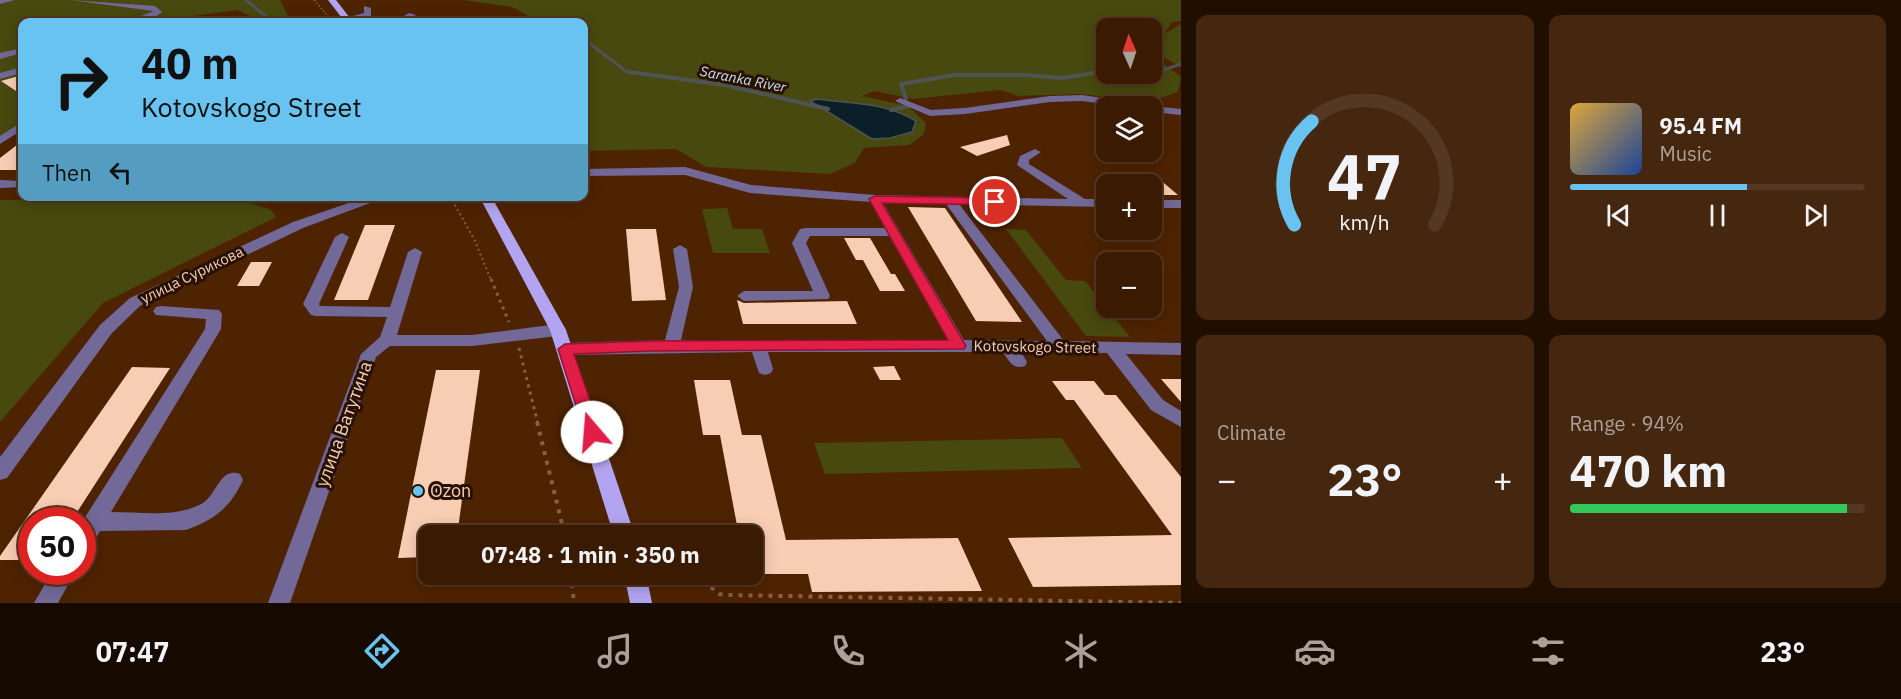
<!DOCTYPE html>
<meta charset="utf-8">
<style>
:root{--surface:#3a1a01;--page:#452710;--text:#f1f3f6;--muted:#aba199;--line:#543823;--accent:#69c3f1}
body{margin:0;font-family:"IBM Plex Sans",sans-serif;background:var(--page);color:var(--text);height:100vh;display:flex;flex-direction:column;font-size:22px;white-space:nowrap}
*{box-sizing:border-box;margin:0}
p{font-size:20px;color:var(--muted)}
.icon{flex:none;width:33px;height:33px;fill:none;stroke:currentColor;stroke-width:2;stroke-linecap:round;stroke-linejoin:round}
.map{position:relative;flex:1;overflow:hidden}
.drawer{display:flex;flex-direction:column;gap:15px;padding:15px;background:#200e01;width:720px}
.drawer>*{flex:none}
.guide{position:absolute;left:18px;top:18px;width:570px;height:183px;border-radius:12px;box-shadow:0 3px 15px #0003,0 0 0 2px var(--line);background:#69c3f1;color:#111;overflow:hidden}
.needle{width:39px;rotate:357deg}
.tools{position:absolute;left:1096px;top:18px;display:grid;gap:12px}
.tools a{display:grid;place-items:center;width:66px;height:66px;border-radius:12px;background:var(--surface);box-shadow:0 3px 15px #0003,0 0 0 2px var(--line);font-size:30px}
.speed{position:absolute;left:18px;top:507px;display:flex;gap:12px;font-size:30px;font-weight:700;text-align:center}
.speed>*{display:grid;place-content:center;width:78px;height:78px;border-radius:50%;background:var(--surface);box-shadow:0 3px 15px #0003,0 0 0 2px var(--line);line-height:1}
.speed .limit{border:9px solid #d22;background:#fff;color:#111}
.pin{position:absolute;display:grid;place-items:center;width:51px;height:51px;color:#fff;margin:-26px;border:3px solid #fff;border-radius:50%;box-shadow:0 2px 6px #0007}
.me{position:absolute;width:66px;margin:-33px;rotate:342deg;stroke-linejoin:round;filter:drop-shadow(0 0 4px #0008)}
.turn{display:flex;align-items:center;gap:21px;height:126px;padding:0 24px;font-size:27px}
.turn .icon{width:78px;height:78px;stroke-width:2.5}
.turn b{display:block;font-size:42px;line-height:51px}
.then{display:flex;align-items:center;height:57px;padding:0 24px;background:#0003;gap:12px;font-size:22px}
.big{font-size:45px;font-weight:700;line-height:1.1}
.drawer .widget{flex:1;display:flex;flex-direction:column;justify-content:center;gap:9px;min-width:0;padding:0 21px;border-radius:12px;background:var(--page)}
.drawer .dial{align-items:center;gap:0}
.dial svg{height:156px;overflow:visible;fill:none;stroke:var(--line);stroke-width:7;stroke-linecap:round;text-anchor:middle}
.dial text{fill:var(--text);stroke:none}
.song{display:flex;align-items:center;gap:18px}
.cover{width:72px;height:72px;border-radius:9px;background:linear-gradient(135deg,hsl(40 70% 55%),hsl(220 70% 35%))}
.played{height:6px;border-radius:3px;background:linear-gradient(90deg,var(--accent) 60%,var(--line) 60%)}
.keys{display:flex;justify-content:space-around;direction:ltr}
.heat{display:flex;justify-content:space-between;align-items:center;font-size:33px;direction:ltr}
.charge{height:9px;border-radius:4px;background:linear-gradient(90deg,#34c759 94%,var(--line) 0)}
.drawer .tiles{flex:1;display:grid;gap:15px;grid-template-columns:repeat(2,1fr)}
.trip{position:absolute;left:418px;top:525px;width:345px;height:60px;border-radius:12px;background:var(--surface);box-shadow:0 3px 15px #0003,0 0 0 2px var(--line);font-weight:700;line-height:60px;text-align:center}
.tab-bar{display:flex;height:96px;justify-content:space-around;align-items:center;background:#170a00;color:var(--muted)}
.tab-bar .icon{width:42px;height:42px}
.tab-bar .current{color:var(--accent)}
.tab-bar b{font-size:27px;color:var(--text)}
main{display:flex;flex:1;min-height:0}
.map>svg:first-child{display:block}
.green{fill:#47490e;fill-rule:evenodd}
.water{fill:#0b1f29;stroke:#505354;stroke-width:1.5}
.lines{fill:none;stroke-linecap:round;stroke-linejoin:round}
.stream-far1{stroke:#505354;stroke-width:3}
.stream{stroke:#505354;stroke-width:4}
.building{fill:#f7cdb4}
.path-far3{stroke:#886043;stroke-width:1.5;stroke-dasharray:1.5 2;stroke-linecap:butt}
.path-far2{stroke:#886043;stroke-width:2;stroke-dasharray:2 3;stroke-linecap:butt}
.path-far1{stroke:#886043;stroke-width:3;stroke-dasharray:3 4.5;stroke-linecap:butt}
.path{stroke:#886043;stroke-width:4;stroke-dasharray:4 6;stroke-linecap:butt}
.minor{fill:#726998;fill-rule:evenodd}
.major{fill:#b3a4f1;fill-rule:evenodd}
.route{fill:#e11d48;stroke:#92132f;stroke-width:1.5}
.poi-dot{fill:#69c3f1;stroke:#291102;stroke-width:2}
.labels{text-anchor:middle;stroke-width:6;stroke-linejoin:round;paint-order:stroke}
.far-water-label{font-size:14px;font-style:italic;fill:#c7e5f5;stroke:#291102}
.street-label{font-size:15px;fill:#f1cdb9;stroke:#291102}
.near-street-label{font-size:18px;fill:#f1cdb9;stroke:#291102}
.near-poi-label{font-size:18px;fill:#f1cdb9;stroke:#291102;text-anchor:start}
</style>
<main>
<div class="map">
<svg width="1181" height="603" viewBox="0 0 1181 603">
<rect width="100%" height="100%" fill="#4e2301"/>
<!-- green -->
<g class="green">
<polygon points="0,0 280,0 291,22 262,22 238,10 149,22 22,22 22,125 0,141"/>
<path d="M463,0H1181V21L1172,22L1164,34L1181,24V67L1159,55L1163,36L1152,52V28H1107V74H1152V55L1181,77L1178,92L1148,102L1080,94L1019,96L1000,90L913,99L874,91L862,96L908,106L926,123L924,134L909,145L864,148L855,163L830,174L706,167L676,149L584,151V22H523L527,15L512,7ZM841,102L863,103L872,139L838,118Z"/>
<polygon points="0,200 238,200 270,209 276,217 103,303 0,422"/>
<polygon points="727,208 733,229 762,229 770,253 713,253 702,209"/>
<polygon points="1006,229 1026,230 1066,280 1085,281 1130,337 1086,336"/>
<polygon points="1062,438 1082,468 825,474 814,443"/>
</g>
<!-- water -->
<path class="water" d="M817,99C853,104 884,102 916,121L912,132L890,138L872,139L810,101Z"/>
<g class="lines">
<!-- stream-far1 -->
<g class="stream-far1">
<polyline points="246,0 273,22"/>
<polyline points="584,39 627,72 641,74"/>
<polyline points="1089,74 1107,71"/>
<polyline points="1151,74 1181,64"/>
</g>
<!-- stream -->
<g class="stream">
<polyline points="629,72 725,85 828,109"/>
<polyline points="1150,74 1155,72"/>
<polyline points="906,99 901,84 955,75 1026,75 1062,78 1099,72"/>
<polyline points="891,110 908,106"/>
</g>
</g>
<!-- building -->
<g class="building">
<polygon points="22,75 22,95 1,81"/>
<polygon points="1007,135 1010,145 977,156 960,147"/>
<polygon points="22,141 22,170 0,170 0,158"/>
<polygon points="1152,173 1178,195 1152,195"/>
<polygon points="908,207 945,208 1022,322 976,321"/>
<polygon points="365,225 395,225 368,300 334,300"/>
<polygon points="626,229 656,229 666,300 632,301"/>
<polygon points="844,238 870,238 891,274 895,274 905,291 880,291 863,260 856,260"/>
<polygon points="251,262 272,262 259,286 237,286"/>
<polygon points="737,300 744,303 847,301 857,324 743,324"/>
<polygon points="894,366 901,380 880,380 873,367"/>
<polygon points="132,367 170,368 72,520 32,520 32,560 0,560 0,556"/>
<polygon points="436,370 480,370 457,536 429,536 429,557 398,558"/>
<polygon points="1161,379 1181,379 1181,402"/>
<polygon points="694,380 730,380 742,435 761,435 786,540 958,538 982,591 812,592 808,574 753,574 753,536 739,536 720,435 703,435"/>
<polygon points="1052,381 1094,381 1105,395 1116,395 1181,477 1181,585 1033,587 1008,538 1172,535 1074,400 1066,400"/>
</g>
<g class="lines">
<!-- path-far3 -->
<polyline class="path-far3" points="314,0 333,22"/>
<!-- path-far2 -->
<polyline class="path-far2" points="450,196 475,241 491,280"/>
<!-- path-far1 -->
<g class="path-far1">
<polyline points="491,279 509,322"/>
<polyline points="519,348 538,424"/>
</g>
<!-- path -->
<g class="path">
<polyline points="537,422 565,536"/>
<polyline points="571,574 574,603"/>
<polyline points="696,574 719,594 728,595 1181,603"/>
</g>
<!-- minor -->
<g class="minor">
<polygon points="0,0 15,0 0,4"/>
<path d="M70,0L155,6L162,12C152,21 139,22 126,22L154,11Z"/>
<polygon points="364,6 371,8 371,17 346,21 342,19 364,13"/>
<polygon points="409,13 416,15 403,22 394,22"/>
<polygon points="22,48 22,53 0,59 0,53"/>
<polygon points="22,67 22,73 0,79 0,73"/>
<polygon points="1082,95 1137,103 1142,106 1120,106 1082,101 1050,102 965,114 930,116 895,101 900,98 931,110 965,108 1050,96"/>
<polygon points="1150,106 1152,106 1181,109 1181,115 1152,112 1152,106"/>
<polygon points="22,122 22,130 0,144 0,136"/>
<path d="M1035,149L1041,152L1029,160V164L1085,199H1107V207L959,204L1064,341L1181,343V355L1126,354L1163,400L1181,411V427L1151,410L1107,353L1021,352L1027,362L1025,366C1013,370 1009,361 1003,352H768L773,369L771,373L765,375L759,373L752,352L565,355L559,353L557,349L559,345L565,343L665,340L679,287L673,249L680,245L687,249L693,287L681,340H948L889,236H810L806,243L830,296L828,299L744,301L737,296L744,291H813L792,243L800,229L805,228H885L871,202L750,193L685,175L584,176V169L685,167L751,185L875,195L1068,199L1017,165L1020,156ZM883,203L946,204L1047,341L964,340Z"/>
<polygon points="0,180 22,181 22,187 0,188"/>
<polygon points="369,196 389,196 303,228 140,306 112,333 7,478 0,480 0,457 100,325 130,298 293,222"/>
<rect x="1152" y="200" width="29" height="8"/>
<polygon points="342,233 349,237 319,304 320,306 390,307 408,252 415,248 422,252 397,335 472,335 558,324 564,326 566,330 564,334 558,336 472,346 390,346 376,357 290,603 268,603 361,354 380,337 387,317 316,316 311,315 303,304 335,237"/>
<path d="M161,306L219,310L222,314L221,329L111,512C141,512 177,518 203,503C217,494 220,467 240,474L243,480C230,508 214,520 186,530L100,531L89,549L82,552V522L205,329L206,319L156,315L153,311L156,307Z"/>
<polygon points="52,572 75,572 58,603 34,603"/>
</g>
<!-- major -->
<g class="major">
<polygon points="328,0 336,0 353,22 345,22"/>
<polygon points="479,196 491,196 566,330 635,536 614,536 550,330"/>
<polygon points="624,574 646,574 652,603 630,603"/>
</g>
</g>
<!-- route -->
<polygon class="route" points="875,196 995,198 1000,202 995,205 882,203 966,346 964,349 650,351 574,354 601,432 598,437 592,439 586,437 558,349 565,344 650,341 948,340 869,199"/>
<!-- markers -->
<circle class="poi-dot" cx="418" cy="491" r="6"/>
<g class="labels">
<!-- far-water labels -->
<g class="far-water-label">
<text transform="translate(743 79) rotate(11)" y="5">Saranka River</text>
</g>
<!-- street labels -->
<g class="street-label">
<text transform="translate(192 275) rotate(-26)" y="5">улица Сурикова</text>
<text transform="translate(1035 347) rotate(1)" y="5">Kotovskogo Street</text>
</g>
<!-- near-street labels -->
<g class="near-street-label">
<text transform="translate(344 424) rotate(-70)" y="6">улица Ватутина</text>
</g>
<!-- near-poi labels -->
<g class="near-poi-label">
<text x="430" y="497">Ozon</text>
</g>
</g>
</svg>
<div class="tools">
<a><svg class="needle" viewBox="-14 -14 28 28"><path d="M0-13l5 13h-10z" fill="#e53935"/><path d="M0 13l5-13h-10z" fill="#aba199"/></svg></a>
<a><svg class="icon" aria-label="layers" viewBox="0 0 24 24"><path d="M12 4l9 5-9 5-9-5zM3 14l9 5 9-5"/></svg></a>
<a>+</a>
<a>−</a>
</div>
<div class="speed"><div class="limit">50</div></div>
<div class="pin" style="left:995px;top:202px;background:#d93025"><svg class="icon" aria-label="arrive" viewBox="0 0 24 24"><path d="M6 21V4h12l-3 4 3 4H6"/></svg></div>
<svg class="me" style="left:592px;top:432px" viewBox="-20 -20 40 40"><circle r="19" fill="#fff"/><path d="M0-13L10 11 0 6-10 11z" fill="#e11d48"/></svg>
<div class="trip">07:48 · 1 min · 350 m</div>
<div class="guide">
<div class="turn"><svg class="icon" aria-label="right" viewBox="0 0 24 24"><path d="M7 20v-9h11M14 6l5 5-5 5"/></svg><div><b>40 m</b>Kotovskogo Street</div></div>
<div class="then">Then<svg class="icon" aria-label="left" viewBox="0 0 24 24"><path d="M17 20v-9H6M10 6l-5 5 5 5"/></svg></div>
</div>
</div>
<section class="drawer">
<div class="tiles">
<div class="widget dial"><svg viewBox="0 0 100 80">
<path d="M14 69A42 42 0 1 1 86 69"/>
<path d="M14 69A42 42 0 0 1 23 16" stroke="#69c3f1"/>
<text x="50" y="56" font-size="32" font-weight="700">47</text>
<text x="50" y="72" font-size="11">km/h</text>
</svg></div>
<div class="widget">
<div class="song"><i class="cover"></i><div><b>95.4 FM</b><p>Music</p></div></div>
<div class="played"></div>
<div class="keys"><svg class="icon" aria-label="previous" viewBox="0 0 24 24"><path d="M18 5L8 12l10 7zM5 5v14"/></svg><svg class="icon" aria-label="pause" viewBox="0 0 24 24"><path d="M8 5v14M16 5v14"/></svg><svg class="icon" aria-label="next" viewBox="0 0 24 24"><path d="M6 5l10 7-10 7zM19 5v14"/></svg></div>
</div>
<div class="widget"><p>Climate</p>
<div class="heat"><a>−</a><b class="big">23°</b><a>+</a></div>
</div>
<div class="widget"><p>Range · 94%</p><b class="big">470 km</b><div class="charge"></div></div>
</div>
</section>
</main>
<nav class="tab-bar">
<b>07:47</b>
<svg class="icon current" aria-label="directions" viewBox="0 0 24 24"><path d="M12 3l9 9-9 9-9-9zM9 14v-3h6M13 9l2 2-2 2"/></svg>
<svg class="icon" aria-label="music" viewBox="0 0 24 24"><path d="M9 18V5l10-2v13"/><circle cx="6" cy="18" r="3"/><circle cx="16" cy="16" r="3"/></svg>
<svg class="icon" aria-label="phone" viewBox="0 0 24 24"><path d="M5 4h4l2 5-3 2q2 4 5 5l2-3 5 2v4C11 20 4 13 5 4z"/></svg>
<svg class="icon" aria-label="climate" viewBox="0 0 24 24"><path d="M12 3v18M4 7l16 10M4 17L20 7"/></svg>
<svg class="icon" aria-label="car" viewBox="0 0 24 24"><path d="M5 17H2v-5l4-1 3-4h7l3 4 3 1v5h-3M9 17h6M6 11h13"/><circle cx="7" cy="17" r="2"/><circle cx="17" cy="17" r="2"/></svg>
<svg class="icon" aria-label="filters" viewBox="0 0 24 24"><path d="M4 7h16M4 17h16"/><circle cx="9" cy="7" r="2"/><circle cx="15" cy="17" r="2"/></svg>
<b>23°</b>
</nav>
